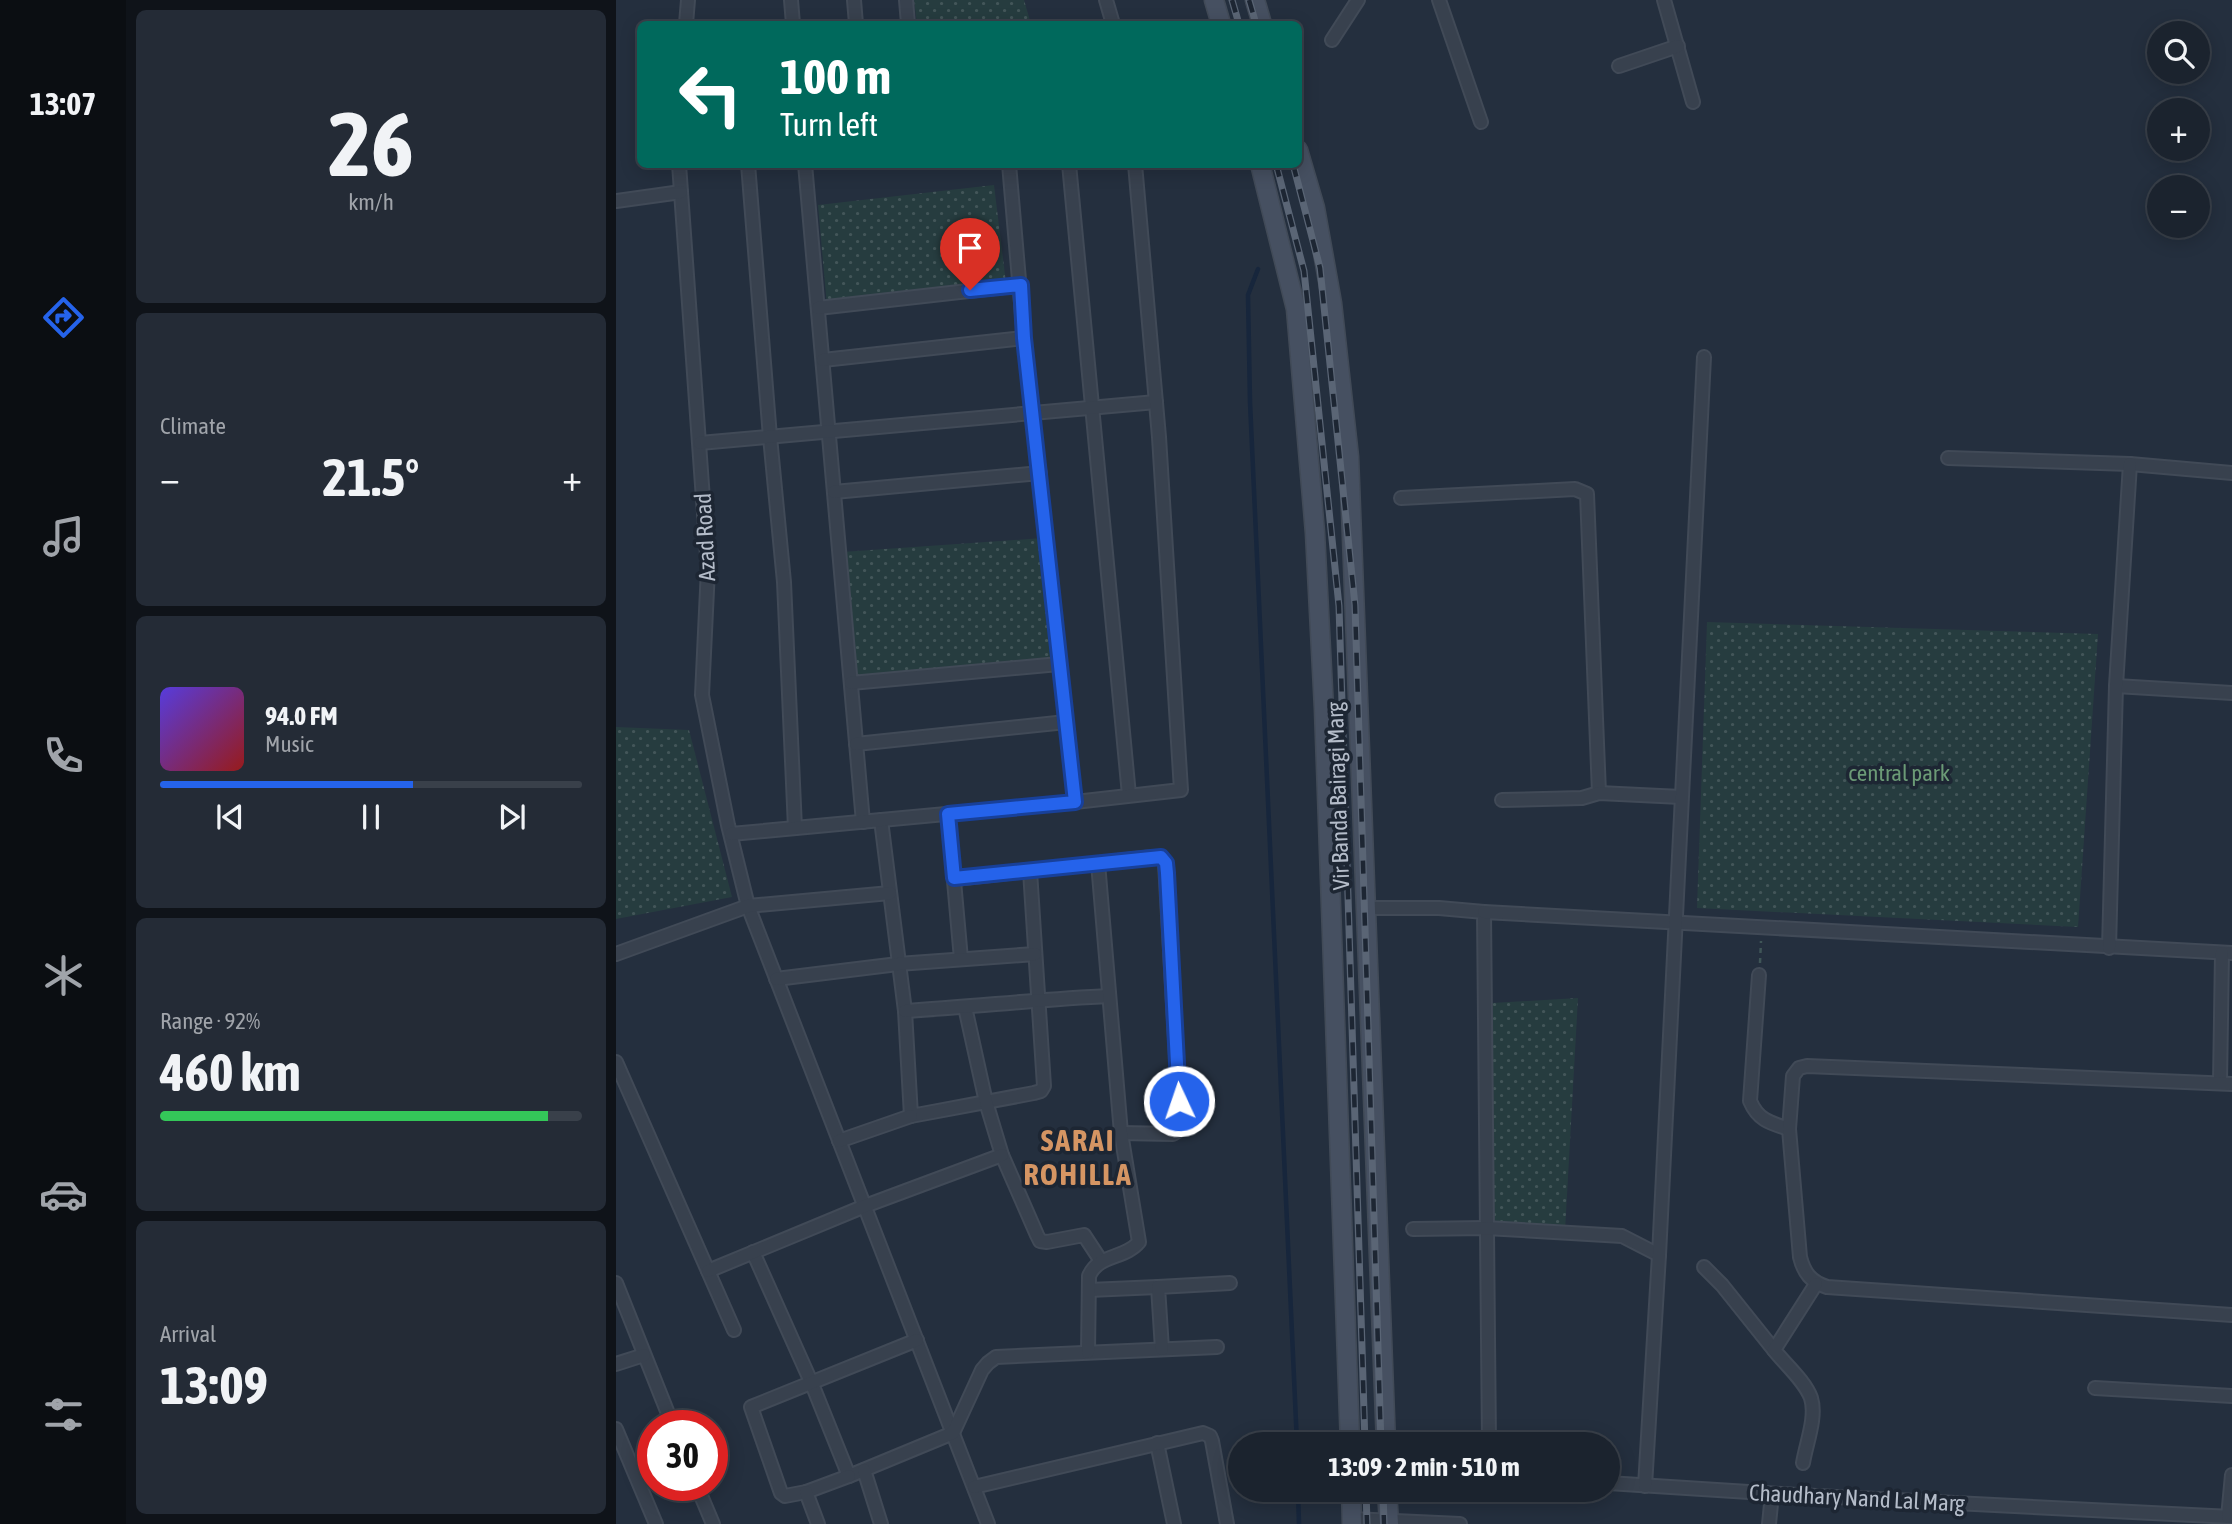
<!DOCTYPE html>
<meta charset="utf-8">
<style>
:root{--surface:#1b232e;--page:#242b36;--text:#f1f3f6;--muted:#a0a4aa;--line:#39404a;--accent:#2563eb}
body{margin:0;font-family:"Asap Condensed",sans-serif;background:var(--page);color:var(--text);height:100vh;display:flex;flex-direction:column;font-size:26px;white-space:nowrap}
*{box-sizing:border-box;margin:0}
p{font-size:23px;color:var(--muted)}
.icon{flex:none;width:38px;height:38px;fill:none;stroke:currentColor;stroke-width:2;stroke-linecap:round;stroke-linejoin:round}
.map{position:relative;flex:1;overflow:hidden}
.drawer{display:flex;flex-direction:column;gap:10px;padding:10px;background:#0f1319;width:490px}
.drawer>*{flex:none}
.guide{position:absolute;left:21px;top:21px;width:665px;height:147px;border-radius:10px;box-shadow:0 4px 18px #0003,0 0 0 2px var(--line);background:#00695c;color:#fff;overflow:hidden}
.buttons{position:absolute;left:1531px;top:21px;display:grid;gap:14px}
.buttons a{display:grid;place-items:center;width:63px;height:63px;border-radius:50%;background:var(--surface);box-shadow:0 4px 18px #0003,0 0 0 2px var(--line);font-size:35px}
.speed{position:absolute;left:21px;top:1410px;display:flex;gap:14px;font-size:35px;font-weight:700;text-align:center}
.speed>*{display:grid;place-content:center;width:91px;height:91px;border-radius:50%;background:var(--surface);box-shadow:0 4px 18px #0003,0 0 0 2px var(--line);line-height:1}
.speed .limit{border:10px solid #d22;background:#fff;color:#111}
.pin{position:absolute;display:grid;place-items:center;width:60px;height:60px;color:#fff;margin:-72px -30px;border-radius:50% 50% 50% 0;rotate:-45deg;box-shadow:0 0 7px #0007}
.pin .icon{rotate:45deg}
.me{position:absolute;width:77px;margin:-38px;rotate:357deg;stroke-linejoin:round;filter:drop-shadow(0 0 5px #0008)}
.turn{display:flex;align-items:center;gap:24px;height:147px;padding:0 28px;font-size:32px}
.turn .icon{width:91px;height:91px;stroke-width:2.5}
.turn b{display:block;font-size:49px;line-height:60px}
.big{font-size:52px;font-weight:700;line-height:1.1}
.drawer .tile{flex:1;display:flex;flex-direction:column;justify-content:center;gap:10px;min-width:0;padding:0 24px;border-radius:10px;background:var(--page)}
.drawer .dial{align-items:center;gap:0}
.dial b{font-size:91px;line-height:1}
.song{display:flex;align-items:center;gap:21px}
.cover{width:84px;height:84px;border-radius:10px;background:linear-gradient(135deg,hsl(250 70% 55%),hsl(0 70% 35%))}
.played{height:7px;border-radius:4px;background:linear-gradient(90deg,var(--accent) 60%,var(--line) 60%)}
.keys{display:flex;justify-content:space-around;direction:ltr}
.heat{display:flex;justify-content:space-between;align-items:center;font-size:38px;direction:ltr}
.charge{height:10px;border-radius:5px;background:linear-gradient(90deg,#34c759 92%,var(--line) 0)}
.trip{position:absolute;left:612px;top:1432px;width:392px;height:70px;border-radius:35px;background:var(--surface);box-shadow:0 4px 18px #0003,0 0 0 2px var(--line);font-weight:700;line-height:70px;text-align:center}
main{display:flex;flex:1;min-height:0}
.dock{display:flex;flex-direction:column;width:126px;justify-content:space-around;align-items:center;background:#0b0e12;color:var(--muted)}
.dock .icon{width:49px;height:49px}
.dock .on{color:var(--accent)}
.dock b{font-size:32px;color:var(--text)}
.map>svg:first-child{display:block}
.green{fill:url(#green-dots)}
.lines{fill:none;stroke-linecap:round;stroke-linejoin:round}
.stream{stroke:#17263c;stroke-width:4.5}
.minor-casing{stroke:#414a57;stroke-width:16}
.secondary-casing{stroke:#414a57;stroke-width:21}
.path{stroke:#3f5557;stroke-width:2.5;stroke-dasharray:5 5;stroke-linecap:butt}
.minor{stroke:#38414e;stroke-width:12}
.secondary{stroke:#465061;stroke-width:18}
.rail-casing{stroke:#5a6575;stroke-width:7}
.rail{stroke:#1d2633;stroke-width:4.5;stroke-dasharray:13;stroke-linecap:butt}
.route-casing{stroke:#184099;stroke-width:18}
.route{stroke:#2563eb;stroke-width:12}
.labels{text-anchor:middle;stroke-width:7;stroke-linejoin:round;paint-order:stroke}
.street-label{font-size:23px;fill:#b4bcc9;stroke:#1d2633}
.park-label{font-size:23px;fill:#6b9a76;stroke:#1d2633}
.district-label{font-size:30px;font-weight:bold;letter-spacing:2px;fill:#d59563;stroke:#1d2633}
</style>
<main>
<nav class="dock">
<b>13:07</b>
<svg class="icon on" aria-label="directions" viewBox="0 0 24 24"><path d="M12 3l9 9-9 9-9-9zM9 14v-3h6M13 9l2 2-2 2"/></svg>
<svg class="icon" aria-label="music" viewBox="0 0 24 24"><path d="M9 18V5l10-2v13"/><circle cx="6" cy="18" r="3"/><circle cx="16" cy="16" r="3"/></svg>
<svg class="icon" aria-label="phone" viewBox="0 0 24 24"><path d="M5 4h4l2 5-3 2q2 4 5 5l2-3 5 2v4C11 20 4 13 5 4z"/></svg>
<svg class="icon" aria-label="climate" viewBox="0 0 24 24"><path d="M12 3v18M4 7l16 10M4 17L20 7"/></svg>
<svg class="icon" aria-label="car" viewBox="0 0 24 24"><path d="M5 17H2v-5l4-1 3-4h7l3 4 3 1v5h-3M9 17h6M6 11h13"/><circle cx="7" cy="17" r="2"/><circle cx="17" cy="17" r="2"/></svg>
<svg class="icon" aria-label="filters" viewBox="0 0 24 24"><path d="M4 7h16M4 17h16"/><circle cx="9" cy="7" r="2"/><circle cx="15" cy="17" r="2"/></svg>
</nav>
<section class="drawer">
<div class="tile dial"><b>26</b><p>km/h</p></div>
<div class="tile"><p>Climate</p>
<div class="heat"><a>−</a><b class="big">21.5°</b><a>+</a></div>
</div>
<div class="tile">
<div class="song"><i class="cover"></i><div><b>94.0 FM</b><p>Music</p></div></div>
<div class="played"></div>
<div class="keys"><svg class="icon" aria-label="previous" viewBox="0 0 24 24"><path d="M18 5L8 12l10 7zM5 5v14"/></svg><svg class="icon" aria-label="pause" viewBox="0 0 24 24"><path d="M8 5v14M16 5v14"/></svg><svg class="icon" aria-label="next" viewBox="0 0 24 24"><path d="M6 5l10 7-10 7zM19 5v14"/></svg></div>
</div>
<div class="tile"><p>Range · 92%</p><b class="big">460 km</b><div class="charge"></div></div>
<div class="tile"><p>Arrival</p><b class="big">13:09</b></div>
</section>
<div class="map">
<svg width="1616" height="1524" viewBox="0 0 1616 1524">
<defs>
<pattern id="green-dots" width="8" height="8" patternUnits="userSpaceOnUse" patternTransform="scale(1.75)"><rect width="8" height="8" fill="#263c3f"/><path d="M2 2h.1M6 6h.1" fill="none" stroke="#435659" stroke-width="1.8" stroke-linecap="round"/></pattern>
</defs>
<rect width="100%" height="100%" fill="#242f3e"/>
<!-- green -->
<g class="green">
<polygon points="298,0 408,0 415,24 301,24"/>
<polygon points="378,185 390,283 211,306 202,205"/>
<polygon points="427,538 440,659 239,677 226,552"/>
<polygon points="1091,622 1482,634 1462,927 1081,908"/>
<polygon points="0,727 73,730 116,897 0,919"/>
<polygon points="962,998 949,1231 869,1219 876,1003"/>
</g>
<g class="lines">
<!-- stream -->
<g class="stream">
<polyline points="642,269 632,295 634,402 681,1444"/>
<polyline points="682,1489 683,1524"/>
</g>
<defs>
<g id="minor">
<polyline points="175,0 177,24"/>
<polyline points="238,0 240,24"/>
<polyline points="290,0 292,24"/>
<polyline points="490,0 497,24"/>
<polyline points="823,0 865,122"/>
<polyline points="1048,0 1077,102"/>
<polyline points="70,24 72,0"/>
<polyline points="716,40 742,0"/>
<polyline points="1003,66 1062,46"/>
<polyline points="63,164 92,569 86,695 112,825 132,906 372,1524"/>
<polyline points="132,164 154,437 168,582 179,828"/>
<polyline points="189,164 247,822"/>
<polyline points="393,164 408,338 459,802"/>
<polyline points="453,164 513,795"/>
<polyline points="0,201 65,192"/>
<polyline points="202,308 405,285"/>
<polyline points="207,360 408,338"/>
<polyline points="84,443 540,402"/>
<polyline points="1332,458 1514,464 1616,473"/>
<polyline points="218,492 424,473"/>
<polyline points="785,498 959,489 971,494 983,793"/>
<polyline points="235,683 443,664"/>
<polyline points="1500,686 1616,693"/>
<polyline points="240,744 450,722"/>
<polyline points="886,800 966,798 983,793 1065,797"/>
<polyline points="332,814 345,959"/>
<polyline points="265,820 289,1011 295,1116 418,1093 425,1091 428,1086 414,871"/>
<polyline points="115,834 459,802 565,790 543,437 519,164"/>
<polyline points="339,879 537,857 545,857 549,863 564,1126 562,1131 557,1134 505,1133"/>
<polyline points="751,908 823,908 868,912 873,1444"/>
<polyline points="868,912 1616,953"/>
<polyline points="1493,948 1500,686 1514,464"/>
<polyline points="0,954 132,906 274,893"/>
<path d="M1143,975L1134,1101C1142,1120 1154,1123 1173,1129"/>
<polyline points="160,979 282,964 419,954"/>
<polyline points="349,1007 370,1102 386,1155 421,1235 424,1241 431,1242 468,1235 485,1261"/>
<path d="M289,1011C357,1007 425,999 493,996"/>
<polyline points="0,1062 118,1330"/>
<polyline points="1604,1083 1606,953"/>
<path d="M1616,1084L1191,1066L1183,1068L1177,1076L1173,1129L1184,1257C1188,1273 1195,1282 1211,1287L1616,1315"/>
<polyline points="223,1141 295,1116"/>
<polyline points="797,1229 870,1228 1006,1236 1043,1255"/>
<polyline points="137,1252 196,1384 233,1476 337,1433 366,1370 372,1363 380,1357 601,1347"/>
<polyline points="1088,1267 1106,1285 1158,1350"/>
<polyline points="92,1271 249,1206 386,1155"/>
<polyline points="0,1283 57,1426"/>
<polyline points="473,1290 542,1287"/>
<polyline points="546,1349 542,1287 614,1283"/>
<path d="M472,1352L473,1276C482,1254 509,1259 523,1242L505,1133L482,863"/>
<polyline points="0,1364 28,1355"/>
<polyline points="1479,1388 1616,1396"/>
<polyline points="0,1429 40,1524"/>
<polyline points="541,1443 558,1524"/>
<path d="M1187,1463C1190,1444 1201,1417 1195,1398C1189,1381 1169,1364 1158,1350L1200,1284"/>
<polyline points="248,1470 265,1524"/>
<polyline points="233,1476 190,1492 169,1496 165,1493 135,1407 301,1340"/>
<polyline points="992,1483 1181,1495 1616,1517"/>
<polyline points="81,1486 97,1524"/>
<polyline points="1029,1486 1043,1255 1088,357"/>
<polyline points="358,1487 587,1433 594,1436 596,1441 611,1524"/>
<polyline points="190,1492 202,1524"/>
<polyline points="1612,1517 1616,1475"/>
<polyline points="736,1519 844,1524"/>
<polyline points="1153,1524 1156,1494"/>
</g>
<g id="secondary">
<polyline points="598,0 605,24"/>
<polyline points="639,0 646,24"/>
<polyline points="682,150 699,208 716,303 733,457 770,1444"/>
<polyline points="644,164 680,309 699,533 708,709 734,1444"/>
<polyline points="735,1489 736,1524"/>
<polyline points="771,1489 773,1524"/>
</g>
</defs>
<!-- minor casing -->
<use href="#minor" class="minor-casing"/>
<!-- secondary casing -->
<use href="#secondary" class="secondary-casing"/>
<!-- path -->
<polyline class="path" points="1144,963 1145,941"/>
<!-- minor -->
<use href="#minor" class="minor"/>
<!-- secondary -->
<use href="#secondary" class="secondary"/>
<defs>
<g id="rail">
<polyline points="616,0 623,24"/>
<polyline points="633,0 640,24"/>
<polyline points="660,164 688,271 723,606 749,1444"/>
<polyline points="677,164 704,268 739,605 765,1444"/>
<polyline points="750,1489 751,1524"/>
<polyline points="767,1489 768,1524"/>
</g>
</defs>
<!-- rail casing -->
<use href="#rail" class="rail-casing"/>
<!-- rail -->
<use href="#rail" class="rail"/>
</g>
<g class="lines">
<defs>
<polyline id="route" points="354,290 405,285 408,338 459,802 332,814 338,878 545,857 550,863 551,873 563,1101"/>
</defs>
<!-- route casing -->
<use href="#route" class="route-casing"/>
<!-- route -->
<use href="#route" class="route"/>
</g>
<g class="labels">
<!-- street labels -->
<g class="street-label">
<text transform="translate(89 537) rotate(-93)" y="8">Azad Road</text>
<text transform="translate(722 796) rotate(-92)" y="8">Vir Banda Bairagi Marg</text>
<text transform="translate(1241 1498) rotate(3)" y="8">Chaudhary Nand Lal Marg</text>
</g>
<!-- park labels -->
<g class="park-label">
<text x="1283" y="781">central park</text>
</g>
<!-- district labels -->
<g class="district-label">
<text x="462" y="1151">SARAI<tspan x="462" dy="34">ROHILLA</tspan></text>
</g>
</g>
</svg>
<div class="buttons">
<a><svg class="icon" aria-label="search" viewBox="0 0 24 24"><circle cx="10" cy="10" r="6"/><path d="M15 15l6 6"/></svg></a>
<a>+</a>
<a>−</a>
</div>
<div class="speed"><div class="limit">30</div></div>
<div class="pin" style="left:354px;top:290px;background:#d93025"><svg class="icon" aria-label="arrive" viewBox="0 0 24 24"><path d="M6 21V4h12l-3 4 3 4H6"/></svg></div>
<svg class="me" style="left:563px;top:1101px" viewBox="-20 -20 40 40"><circle r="17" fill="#2563eb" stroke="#fff" stroke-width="3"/><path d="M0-11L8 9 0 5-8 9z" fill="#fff"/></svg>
<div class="trip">13:09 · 2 min · 510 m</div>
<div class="guide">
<div class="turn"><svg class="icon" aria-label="left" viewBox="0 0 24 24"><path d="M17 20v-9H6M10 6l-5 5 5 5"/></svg><div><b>100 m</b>Turn left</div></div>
</div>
</div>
</main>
